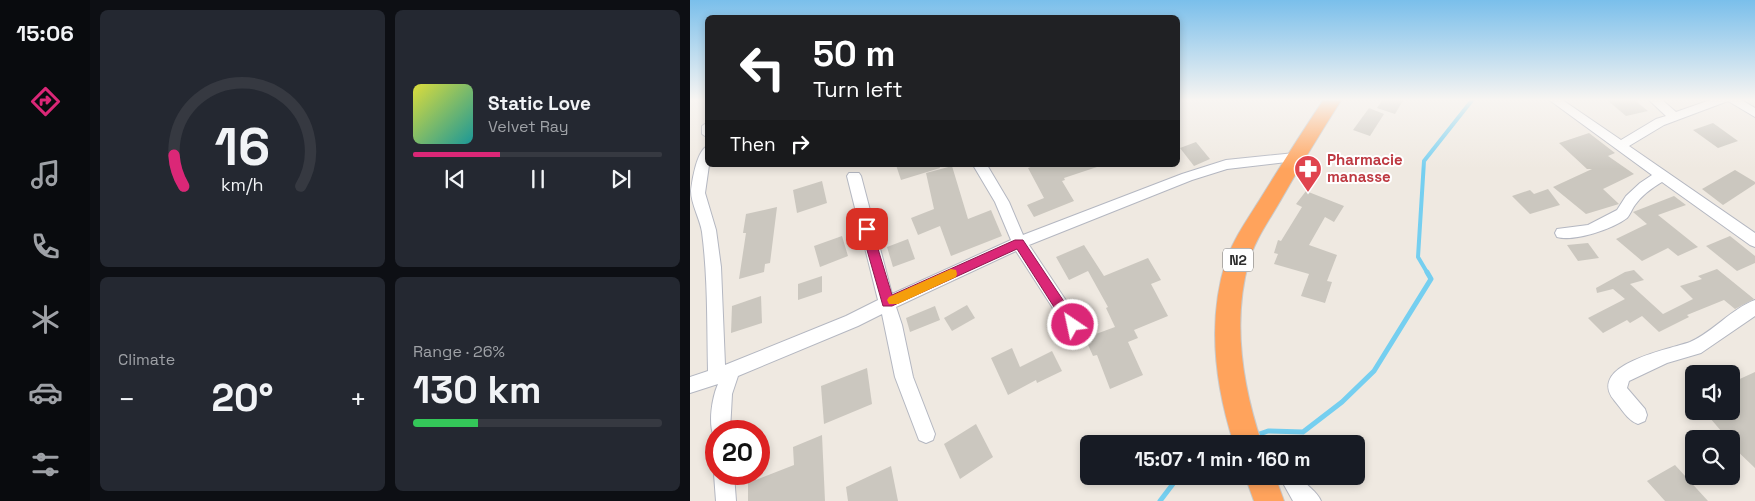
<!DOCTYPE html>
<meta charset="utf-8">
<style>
:root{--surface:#171b24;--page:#242831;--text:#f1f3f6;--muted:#9ea1a6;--line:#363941;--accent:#db2777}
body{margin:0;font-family:"Space Grotesk",sans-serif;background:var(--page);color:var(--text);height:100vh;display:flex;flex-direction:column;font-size:19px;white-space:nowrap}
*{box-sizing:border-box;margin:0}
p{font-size:16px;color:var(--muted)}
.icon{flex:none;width:28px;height:28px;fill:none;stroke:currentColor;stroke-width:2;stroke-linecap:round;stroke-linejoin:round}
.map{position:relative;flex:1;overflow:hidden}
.drawer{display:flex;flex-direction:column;gap:10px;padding:10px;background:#0d0f14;width:600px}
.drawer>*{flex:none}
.banner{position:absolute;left:15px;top:15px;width:475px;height:152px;border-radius:8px;box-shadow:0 2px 8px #0003;background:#202124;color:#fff;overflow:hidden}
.tools{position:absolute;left:995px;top:365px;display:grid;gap:10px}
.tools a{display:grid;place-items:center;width:55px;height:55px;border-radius:8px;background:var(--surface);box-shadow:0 2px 8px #0003;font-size:25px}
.speed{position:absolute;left:15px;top:420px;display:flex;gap:10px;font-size:25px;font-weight:700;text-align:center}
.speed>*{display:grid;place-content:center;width:65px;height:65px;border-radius:50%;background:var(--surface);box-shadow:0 2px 8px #0003;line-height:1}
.speed .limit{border:8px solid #d22;background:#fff;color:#111}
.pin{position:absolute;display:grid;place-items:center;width:42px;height:42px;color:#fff;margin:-21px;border-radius:10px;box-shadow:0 2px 8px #0006}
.me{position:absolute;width:55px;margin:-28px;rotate:326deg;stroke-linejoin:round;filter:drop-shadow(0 0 4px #0008)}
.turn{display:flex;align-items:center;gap:18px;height:105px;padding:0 25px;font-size:22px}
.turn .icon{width:65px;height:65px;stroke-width:2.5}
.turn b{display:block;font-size:35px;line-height:42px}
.then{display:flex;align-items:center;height:48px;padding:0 25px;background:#0003;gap:10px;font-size:19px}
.big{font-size:38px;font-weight:700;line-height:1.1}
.drawer .tile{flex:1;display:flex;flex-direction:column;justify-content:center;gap:8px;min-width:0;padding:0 18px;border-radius:8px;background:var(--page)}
.drawer .dial{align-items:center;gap:0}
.dial svg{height:130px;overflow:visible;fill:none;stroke:var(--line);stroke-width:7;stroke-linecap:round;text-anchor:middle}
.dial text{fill:var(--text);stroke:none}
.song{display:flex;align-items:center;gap:15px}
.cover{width:60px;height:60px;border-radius:8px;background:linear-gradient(135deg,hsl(60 70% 55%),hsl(180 70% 35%))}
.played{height:5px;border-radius:2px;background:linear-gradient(90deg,var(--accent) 35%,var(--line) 35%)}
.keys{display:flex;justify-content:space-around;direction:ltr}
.heat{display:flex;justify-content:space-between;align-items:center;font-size:28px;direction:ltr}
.charge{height:8px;border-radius:4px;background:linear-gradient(90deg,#34c759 26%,var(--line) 0)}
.drawer .tiles{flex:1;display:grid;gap:10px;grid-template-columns:repeat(2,1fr)}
.trip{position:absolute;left:390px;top:435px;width:285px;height:50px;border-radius:8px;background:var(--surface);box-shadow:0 2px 8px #0003;font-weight:700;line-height:50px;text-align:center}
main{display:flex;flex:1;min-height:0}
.tab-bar{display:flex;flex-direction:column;width:90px;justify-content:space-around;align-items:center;background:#090b0e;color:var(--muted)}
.tab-bar .icon{width:35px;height:35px}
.tab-bar .selected{color:var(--accent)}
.tab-bar b{font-size:22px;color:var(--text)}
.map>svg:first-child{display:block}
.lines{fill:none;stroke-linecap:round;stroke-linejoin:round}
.stream-far1{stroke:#75cff0;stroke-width:4}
.stream{stroke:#75cff0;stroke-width:5}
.building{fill:#cbc7bf}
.minor-casing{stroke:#b4b7c1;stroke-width:2}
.highway-casing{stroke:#c9c9c9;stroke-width:2}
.minor{fill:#fff;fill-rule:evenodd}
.highway{fill:#ffa35c;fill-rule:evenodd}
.route{fill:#db2777;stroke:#8e194d}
.slow{fill:#f59e0b}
.labels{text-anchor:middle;stroke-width:4;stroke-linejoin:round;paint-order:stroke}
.shield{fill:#fff;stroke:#6d6d6d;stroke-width:1}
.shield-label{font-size:14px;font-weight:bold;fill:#2e2e2e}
.health-label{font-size:15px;font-weight:bold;fill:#be3a42;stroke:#fff;text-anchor:start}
</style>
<main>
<nav class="tab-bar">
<b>15:06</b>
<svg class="icon selected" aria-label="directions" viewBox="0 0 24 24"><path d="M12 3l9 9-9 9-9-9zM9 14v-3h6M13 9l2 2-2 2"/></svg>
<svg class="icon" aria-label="music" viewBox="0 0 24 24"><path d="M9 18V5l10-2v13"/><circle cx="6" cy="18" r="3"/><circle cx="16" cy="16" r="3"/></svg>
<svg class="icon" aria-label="phone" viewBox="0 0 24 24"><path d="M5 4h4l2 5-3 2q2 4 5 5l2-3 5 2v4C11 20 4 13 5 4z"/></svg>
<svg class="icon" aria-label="climate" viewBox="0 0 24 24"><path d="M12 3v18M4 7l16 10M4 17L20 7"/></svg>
<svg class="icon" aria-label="car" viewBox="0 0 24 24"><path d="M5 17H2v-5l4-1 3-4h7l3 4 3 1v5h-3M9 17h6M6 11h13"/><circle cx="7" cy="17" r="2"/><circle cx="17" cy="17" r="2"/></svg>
<svg class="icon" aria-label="filters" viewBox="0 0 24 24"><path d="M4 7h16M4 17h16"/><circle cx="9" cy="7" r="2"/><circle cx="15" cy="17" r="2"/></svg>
</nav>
<section class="drawer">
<div class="tiles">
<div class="tile dial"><svg viewBox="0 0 100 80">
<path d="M14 69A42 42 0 1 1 86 69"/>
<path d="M14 69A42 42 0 0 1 8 50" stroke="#db2777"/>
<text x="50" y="56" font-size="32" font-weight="700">16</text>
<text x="50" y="72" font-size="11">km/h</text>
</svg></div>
<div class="tile">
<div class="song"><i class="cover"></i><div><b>Static Love</b><p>Velvet Ray</p></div></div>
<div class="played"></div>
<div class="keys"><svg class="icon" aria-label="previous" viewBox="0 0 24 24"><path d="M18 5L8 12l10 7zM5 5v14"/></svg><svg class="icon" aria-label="pause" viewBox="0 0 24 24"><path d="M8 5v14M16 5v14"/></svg><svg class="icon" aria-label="next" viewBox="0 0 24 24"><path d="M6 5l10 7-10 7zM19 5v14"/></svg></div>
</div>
<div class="tile"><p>Climate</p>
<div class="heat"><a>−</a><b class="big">20°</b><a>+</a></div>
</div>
<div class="tile"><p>Range · 26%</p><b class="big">130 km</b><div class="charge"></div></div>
</div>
</section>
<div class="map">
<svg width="1065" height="501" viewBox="0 0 1065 501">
<rect width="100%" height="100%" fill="#efe9e1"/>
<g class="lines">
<!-- stream-far1 -->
<polyline class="stream-far1" points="738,274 728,257 734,161 783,99"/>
<!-- stream -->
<g class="stream">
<polyline points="564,436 578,431 613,432 652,402 684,371 741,279 737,272"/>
<polyline points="470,501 489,476"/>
</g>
</g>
<!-- building -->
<g class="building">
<polygon points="693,99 714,99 705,114 687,108"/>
<polygon points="916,99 943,99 958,111 936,116"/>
<polygon points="679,108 694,114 680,136 663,130"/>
<polygon points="1023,123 1048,141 1028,148 1003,130"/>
<polygon points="899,133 925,153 918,156 944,174 913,189 929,204 896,214 863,187 902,169 897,169 869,143"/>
<polygon points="506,142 520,159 504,166 490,148"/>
<polygon points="206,165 249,165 250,168 211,180"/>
<polygon points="346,165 406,165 407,167 374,178 375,180 372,181 384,201 344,217 337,205 354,198 338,168"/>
<polygon points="262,166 278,219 301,210 312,236 261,256 250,226 228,235 221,218 244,209 236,173"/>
<polygon points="1045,170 1065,182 1065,184 1033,205 1012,189"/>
<polygon points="132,181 137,203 107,213 103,190"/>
<polygon points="858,189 870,205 840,214 822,196 840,190 844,194"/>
<polygon points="616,191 654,206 644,222 635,217 619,245 647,255 637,281 642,282 635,303 611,296 619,274 584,264 588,254 584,253 588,240 591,241 612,207 606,204"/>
<polygon points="984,196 996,205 968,215 1008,247 988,256 978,248 952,261 926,239 957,224 943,212"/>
<polygon points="87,207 80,263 75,264 74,272 49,279 56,233 53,233 56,214"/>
<polygon points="152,236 158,256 130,267 124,246"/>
<polygon points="1040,236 1065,256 1065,263 1047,271 1016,246"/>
<polygon points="218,239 225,259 203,267 197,247"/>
<polygon points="898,243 909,258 888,261 877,245"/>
<polygon points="394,245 414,276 458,258 471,280 461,284 478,316 444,330 448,338 438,342 453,375 420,389 407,355 403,356 395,338 425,327 416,308 418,307 398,271 379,280 366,257"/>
<polygon points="1027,269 1064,299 1045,309 1034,300 997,315 999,317 969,332 952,316 940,323 937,320 913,333 898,318 935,299 923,289 907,293 906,288 935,272 944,270 954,280 940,284 973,314 1003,299 990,286 1012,279 1008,276"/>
<polygon points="132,276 132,292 108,300 108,284"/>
<polygon points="71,296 72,323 41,333 42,306"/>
<polygon points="277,305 285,318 262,331 254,318"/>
<polygon points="245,306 250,320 220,332 216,318"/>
<polygon points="322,348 330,367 362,351 372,371 347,383 346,380 318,395 301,358"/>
<polygon points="177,368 182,404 134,424 131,386"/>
<polygon points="1065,372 1065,468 1041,445 1041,439 1038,439 1014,411 1041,411 1041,383"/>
<polygon points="286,424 303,457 270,479 254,444"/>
<polygon points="132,435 135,501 58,501 58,483 104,465 103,447"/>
<polygon points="985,465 1018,501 975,501 957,481"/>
<polygon points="201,466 208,501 158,501 156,487"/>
</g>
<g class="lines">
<defs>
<g id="minor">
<path d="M858,99H871L931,140L966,119L976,116L958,99H971L986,112L1023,99H1050L1065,108V117L1038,101L974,125L939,146L1065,233V247L1060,245L972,182C962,188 952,195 945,205C942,209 940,215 937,218C923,229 884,242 867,237L865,233L867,229L898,225L927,210L936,196L950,183L962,175Z"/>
<polygon points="18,122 18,138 12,134 12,126"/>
<path d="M18,146V165H19L15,193L26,230L31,267L35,365L156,316L188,300L157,176L159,173H169L171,176L202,294L321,240L305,202L283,165H297L319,202L333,235L492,174L536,160L605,153L610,154L612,157L610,160L605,161L537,169L502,180L339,245L389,320L391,325L389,330L383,332L377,330L326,251L206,307L212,325L223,377L245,434L243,440L236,443L229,440L205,377L192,314L168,326L48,376L42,394L40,431H26V438L24,437C18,423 22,398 28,384L0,393V377L18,371C17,325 18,278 12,232C10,219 1,204 1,191C2,181 7,149 18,146Z"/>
<path d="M1065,300V316L1011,353L977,363L939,381L937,388L955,409L957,415L955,421L948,424C937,420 931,408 924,400C896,364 981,349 1000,342C1023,332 1041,309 1065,300Z"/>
<polygon points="26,469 26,474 44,474 46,501 26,501 24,474"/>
<path d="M589,476H610C616,486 627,491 631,501H603Z"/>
</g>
<g id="highway">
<path d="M634,99H652C630,133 609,168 589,203C578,222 565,240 559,261C542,321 552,385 572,444H544C525,385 517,321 536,261C543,240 557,220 569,201C590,167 612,132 634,99Z"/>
<polygon points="555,476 585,476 594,501 564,501"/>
</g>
</defs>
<!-- minor casing -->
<use href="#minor" class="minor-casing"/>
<!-- highway casing -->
<use href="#highway" class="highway-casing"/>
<!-- minor -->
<use href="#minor" class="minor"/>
<!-- highway -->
<use href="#highway" class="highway"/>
</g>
<!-- sky -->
<linearGradient id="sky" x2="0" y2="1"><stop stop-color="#7abfeb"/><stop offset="0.59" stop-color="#f8f5f2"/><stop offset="1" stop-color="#f8f5f2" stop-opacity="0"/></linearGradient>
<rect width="1065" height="169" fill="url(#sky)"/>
<!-- route -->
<polygon class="route" points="177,225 182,229 202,295 325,240 333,240 387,321 389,325 387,329 383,331 378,329 327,249 202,306 193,306 171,229"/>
<!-- slow -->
<polygon class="slow" points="261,269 266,270 267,274 266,277 208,304 199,304 197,300 199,297"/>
<!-- icons -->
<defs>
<symbol id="pharmacy-pin" viewBox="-11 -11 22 30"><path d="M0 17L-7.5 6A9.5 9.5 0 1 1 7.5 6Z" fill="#e0444e" stroke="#fff"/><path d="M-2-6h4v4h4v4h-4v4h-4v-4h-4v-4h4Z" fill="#fff"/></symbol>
</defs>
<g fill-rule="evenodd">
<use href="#pharmacy-pin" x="602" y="153" width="32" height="43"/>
</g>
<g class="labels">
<!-- shield labels -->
<rect class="shield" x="533" y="248.5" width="30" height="23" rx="4"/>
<g class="shield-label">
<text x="548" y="265">N2</text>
</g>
<!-- health labels -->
<g class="health-label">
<text x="637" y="165">Pharmacie<tspan x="637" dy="17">manasse</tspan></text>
</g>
</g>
</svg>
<div class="tools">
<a><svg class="icon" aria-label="sound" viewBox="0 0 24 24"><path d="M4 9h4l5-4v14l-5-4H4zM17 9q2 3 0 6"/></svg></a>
<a><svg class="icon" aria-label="search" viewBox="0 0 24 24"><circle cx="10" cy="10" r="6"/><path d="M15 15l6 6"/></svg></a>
</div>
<div class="speed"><div class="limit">20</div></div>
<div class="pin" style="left:177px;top:229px;background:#d93025"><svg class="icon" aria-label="arrive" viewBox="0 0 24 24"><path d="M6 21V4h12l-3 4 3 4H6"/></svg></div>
<svg class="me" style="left:383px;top:325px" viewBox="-20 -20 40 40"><circle r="17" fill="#db2777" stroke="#fff" stroke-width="3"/><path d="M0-11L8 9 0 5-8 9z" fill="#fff"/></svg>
<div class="trip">15:07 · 1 min · 160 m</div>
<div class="banner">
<div class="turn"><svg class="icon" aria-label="left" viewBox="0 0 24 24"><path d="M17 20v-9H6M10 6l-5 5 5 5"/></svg><div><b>50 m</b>Turn left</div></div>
<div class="then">Then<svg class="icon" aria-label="right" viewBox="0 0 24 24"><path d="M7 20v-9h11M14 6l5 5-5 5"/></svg></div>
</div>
</div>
</main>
